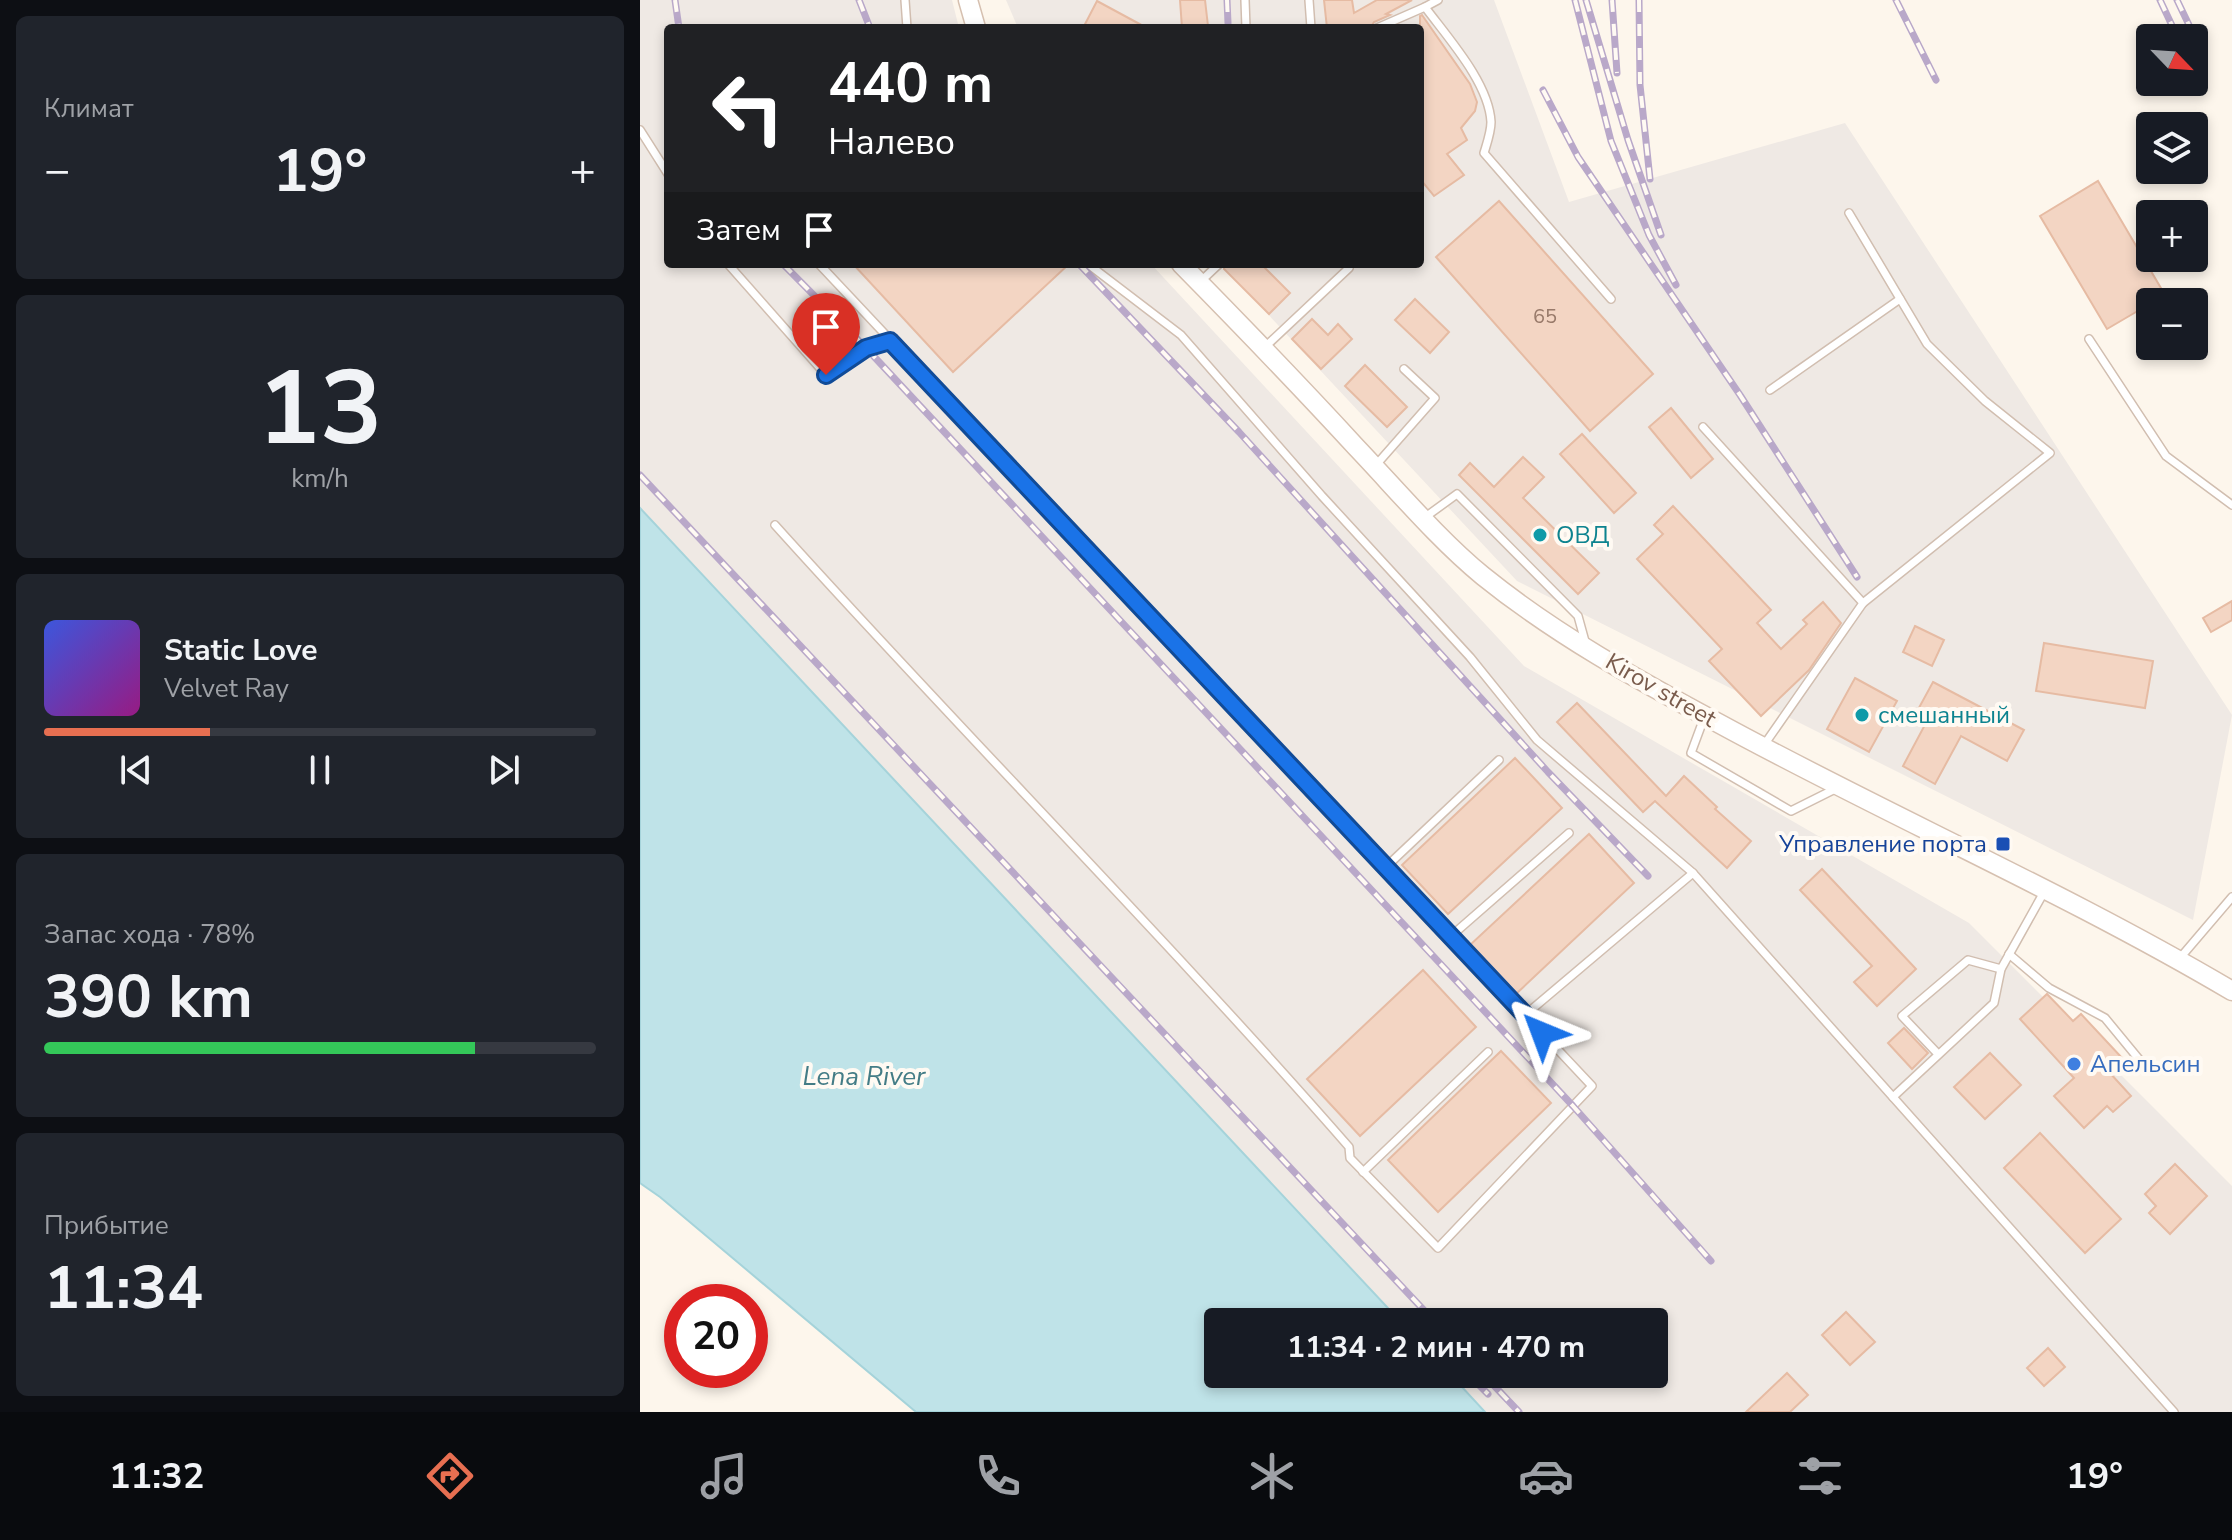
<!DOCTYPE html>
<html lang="ru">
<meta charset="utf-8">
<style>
:root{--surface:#171b24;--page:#20242c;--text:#f1f3f6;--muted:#9ea1a6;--line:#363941;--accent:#e76f51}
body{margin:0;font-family:"Nunito Sans",sans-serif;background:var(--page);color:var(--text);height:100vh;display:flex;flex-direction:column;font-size:30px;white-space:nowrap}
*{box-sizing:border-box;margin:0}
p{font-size:26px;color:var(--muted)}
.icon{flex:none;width:44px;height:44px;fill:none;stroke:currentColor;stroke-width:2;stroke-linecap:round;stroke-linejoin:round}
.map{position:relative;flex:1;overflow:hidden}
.panel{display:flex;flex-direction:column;gap:16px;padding:16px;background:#0d0f14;width:640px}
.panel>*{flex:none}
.top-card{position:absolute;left:24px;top:24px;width:760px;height:244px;border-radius:8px;box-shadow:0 4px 12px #0003;background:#202124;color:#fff;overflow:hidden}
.needle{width:52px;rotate:115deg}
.tools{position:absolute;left:1496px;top:24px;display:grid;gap:16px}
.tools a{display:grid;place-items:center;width:72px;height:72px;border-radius:8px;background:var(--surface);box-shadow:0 4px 12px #0003;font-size:40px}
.speed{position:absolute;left:24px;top:1284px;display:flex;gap:16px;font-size:40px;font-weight:700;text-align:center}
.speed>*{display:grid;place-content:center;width:104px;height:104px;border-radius:50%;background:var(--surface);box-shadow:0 4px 12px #0003;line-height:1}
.speed .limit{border:12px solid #d22;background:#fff;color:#111}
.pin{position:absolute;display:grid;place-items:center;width:68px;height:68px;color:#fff;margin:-82px -34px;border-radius:50% 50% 50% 0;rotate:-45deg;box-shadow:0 0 8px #0007}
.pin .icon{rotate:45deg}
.me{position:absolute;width:88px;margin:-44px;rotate:316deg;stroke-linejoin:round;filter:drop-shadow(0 0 6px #0008)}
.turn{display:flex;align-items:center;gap:28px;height:168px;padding:0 32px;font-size:36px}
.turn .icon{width:104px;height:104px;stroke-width:2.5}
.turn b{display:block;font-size:56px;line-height:68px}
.then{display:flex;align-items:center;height:76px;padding:0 32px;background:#0003;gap:16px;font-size:30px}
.big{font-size:60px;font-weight:700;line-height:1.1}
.panel .tile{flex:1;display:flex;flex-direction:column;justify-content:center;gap:12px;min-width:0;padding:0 28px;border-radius:12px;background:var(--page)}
.panel .dial{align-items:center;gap:0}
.dial b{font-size:104px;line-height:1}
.song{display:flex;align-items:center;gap:24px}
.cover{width:96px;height:96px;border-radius:12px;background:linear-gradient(135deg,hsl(230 70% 55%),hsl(310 70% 35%))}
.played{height:8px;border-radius:4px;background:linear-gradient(90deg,var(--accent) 30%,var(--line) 30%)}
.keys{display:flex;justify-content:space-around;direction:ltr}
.heat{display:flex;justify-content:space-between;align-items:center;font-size:44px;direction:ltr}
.charge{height:12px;border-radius:6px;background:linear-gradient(90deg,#34c759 78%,var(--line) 0)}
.trip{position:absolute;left:564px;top:1308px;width:464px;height:80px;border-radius:8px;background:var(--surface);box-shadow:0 4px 12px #0003;font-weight:700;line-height:80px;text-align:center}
.dock{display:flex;height:128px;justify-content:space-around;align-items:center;background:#090b0e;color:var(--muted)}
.dock .icon{width:56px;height:56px}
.dock .selected{color:var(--accent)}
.dock b{font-size:36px;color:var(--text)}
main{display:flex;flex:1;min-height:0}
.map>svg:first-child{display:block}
.industrial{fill:#efe9e4}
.water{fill:#bfe3e8;stroke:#a5d3da;stroke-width:2}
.building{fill:#f3d5c3;stroke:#e6bba3;stroke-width:2}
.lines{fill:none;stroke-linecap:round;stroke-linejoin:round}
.lane-casing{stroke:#d1beb0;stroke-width:10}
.secondary-casing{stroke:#d6c0b0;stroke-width:21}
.lane{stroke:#fff;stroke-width:7}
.secondary{stroke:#fff;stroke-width:18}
.rail-casing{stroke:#b9a8c9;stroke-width:7}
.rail{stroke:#fffaf3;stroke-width:4;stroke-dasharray:12;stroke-linecap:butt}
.route-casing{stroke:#114b97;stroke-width:20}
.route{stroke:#1a73e8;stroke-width:14}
.culture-dot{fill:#0f9aa8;stroke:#fffaf3;stroke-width:3}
.transit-dot{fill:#1a4fb4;stroke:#fffaf3;stroke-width:3}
.shop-dot{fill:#3f7fe0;stroke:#fffaf3;stroke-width:3}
.labels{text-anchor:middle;stroke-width:8;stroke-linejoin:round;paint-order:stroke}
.number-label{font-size:20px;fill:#987a6a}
.culture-label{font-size:24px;fill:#0d838f;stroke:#fffaf3;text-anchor:start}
.street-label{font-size:24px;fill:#7a5c4d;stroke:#fffaf3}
.transit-label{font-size:24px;fill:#164399;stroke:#fffaf3;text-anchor:end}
.shop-label{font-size:24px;fill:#366cbe;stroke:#fffaf3;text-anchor:start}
.water-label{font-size:26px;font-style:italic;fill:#437c86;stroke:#fffaf3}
</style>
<main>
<section class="panel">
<div class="tile"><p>Климат</p>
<div class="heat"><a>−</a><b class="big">19°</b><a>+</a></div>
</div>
<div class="tile dial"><b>13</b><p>km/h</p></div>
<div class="tile">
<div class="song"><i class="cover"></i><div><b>Static Love</b><p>Velvet Ray</p></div></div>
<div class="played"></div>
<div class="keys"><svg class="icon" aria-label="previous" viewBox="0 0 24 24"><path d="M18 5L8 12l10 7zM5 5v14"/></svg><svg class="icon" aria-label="pause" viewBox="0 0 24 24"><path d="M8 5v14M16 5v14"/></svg><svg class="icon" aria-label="next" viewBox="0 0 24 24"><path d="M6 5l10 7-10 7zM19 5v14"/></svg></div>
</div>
<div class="tile"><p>Запас хода · 78%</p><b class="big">390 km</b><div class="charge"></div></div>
<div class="tile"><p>Прибытие</p><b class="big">11:34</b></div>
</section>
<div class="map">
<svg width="1592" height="1412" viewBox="0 0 1592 1412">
<rect width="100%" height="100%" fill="#fdf6ec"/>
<!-- industrial -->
<g class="industrial">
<polygon points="0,0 312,0 319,28 28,28 28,264 511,264 884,666 1329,923 1592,1186 1592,1412 845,1412 810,1374 1014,1374 1014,1322 761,1322 0,508"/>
<polygon points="366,0 854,0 929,202 1205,123 1592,715 1553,920 877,581 581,264 780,264 780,28 378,28"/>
</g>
<!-- water -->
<polygon class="water" points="0,508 761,1322 578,1322 578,1374 810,1374 845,1412 276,1412 20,1197 0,1183"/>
<!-- building -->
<g class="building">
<polygon points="540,0 565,0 568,26 542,28"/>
<polygon points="684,0 712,0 714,13 737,0 772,0 746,14 750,15 734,22 731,27 710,28 687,28"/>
<polygon points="457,1 507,28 443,28"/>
<polygon points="782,15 830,84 837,102 835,111 821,128 827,140 807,154 824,175 794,196 780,179 780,16"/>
<polygon points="1458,181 1525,295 1467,329 1400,216"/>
<polygon points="859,201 1013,374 950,431 796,257"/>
<polygon points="213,264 429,264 313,372"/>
<polygon points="585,264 621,264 650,293 629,314 584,269"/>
<polygon points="775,299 809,332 790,353 755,320"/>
<polygon points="672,319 688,335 698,324 712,339 681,369 652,339"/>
<polygon points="725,365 767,407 747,427 705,386"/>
<polygon points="1031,408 1073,459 1051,478 1009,427"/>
<polygon points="942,434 996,493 974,513 920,454"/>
<polygon points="883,457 904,477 883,498 959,573 938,594 819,475 830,463 854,487"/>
<polygon points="1033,506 1131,610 1117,623 1141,649 1167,624 1163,620 1183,602 1201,623 1169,670 1121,716 1069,661 1082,649 997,559 1023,534 1014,525"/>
<polygon points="1592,601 1592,620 1571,632 1563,618"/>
<polygon points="1275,626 1304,640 1292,666 1263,652"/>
<polygon points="1404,643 1513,661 1505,708 1396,691"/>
<polygon points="1215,678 1257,701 1229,752 1187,729"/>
<polygon points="1293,682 1384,730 1367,761 1321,736 1295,784 1263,766 1287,721 1275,715"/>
<polygon points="937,703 1026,796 1044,776 1077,807 1075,809 1111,841 1087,868 1015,801 1003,812 917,722"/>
<polygon points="875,758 922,808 808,914 762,865"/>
<polygon points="949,834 994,883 876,994 830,945"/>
<polygon points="1182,869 1276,969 1237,1006 1214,982 1232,966 1160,890"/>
<polygon points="783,970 836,1027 720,1136 667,1079"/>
<polygon points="1407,994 1433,1021 1441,1014 1483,1059 1469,1072 1491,1096 1473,1112 1467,1106 1444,1128 1414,1096 1434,1078 1380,1019"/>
<polygon points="1264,1028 1288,1053 1272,1069 1248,1043"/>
<polygon points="861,1051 911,1103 798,1212 748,1160"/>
<polygon points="1350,1053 1381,1085 1345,1119 1314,1087"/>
<polygon points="1400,1133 1481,1219 1445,1253 1364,1168"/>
<polygon points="1535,1164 1567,1196 1530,1234 1509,1213 1516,1206 1505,1194"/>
<polygon points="1206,1312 1235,1342 1210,1365 1182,1335"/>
<polygon points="1408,1348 1425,1367 1404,1386 1387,1368"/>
<polygon points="1147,1373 1168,1395 1150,1412 1106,1412"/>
</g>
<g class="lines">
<defs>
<g id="lane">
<polyline points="265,0 267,28"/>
<polyline points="605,0 606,28"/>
<polyline points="669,0 671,28"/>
<polyline points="785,7 798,0"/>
<path d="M737,28L785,7C808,38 849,83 851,122C851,132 847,143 844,153L971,299"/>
<polyline points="0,130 28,174"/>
<polyline points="1209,213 1287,344 1345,401 1410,453 1223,603"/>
<polyline points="88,264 186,375 226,348 250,341"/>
<polyline points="448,264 541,335 682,496 830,657 897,740 1053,873"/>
<polyline points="561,281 579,264"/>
<polyline points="1449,339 1526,456 1592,505"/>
<polyline points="625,347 709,268"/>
<polyline points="1130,390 1260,299"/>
<polyline points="1063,427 1223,603 1124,745"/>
<polyline points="736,465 795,398 764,369"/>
<polyline points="784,518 817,494 938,616 946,645"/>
<path d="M135,525C324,735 523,934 709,1147L710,1158L798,1248L952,1086L179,264"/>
<polyline points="1064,718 1051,753 1151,811 1197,788"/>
<polyline points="747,866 859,760"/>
<polyline points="810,937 929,833"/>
<polyline points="1369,954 1409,988 1465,1018 1507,1069"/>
<polyline points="1540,958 1592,897"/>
<polyline points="885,1015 1053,873 1534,1412"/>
<polyline points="1298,1054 1262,1016 1328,960 1361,969"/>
<polyline points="1253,1097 1354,1003 1361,969 1404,892"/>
<polyline points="723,1172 848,1052"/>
</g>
<g id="secondary">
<polyline points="328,0 336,28"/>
<path d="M541,264C600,324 659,385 716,447C756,489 799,540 843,576C916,635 998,680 1080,724C1249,816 1426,893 1592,991"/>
</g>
</defs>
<!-- lane casing -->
<use href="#lane" class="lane-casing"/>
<!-- secondary casing -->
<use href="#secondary" class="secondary-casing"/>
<!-- lane -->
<use href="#lane" class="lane"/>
<!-- secondary -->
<use href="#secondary" class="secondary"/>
<defs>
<g id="rail">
<polyline points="35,0 39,28"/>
<polyline points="219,0 230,28"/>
<polyline points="587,0 588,23"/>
<polyline points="935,0 971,141 1009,235 1036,285"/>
<polyline points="946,0 988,140 1021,235"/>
<polyline points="972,0 977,73"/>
<polyline points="999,0 1000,85 1010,179"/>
<polyline points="1256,0 1296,80"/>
<polyline points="1520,0 1536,34"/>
<polyline points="1537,0 1549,25"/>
<polyline points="903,90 938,157 1100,395 1217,577"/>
<polyline points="143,264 226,348 933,1106 1071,1261"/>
<polyline points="439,264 599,432 908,772 1008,876"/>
<polyline points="0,475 795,1322"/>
<polyline points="828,1374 848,1394"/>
<polyline points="843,1374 879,1412"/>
</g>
</defs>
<!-- rail casing -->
<use href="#rail" class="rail-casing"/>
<!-- rail -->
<use href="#rail" class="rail"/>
</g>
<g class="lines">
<defs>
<polyline id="route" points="186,375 226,348 250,341 902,1033"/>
</defs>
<!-- route casing -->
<use href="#route" class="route-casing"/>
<!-- route -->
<use href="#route" class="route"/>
</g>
<!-- markers -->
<g class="culture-dot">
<circle cx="900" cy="535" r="8"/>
<circle cx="1222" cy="715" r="8"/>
</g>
<rect class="transit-dot" x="1355" y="836" width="16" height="16" rx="4"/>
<circle class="shop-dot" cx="1434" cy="1064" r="8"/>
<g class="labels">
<!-- number labels -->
<g class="number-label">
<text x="905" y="323">65</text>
</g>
<!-- culture labels -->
<g class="culture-label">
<text x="916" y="543">ОВД</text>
<text x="1238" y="723">смешанный</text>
</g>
<!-- street labels -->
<g class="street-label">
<text transform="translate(1021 690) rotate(30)" y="8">Kirov street</text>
</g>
<!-- transit labels -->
<g class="transit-label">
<text x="1347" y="852">Управление порта</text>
</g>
<!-- shop labels -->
<g class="shop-label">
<text x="1450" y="1072">Апельсин</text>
</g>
<!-- water labels -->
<g class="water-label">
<text x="224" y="1085">Lena River</text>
</g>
</g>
</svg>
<div class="tools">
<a><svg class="needle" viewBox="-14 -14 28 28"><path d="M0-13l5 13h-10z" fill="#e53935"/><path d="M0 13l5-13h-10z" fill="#9ea1a6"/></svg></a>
<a><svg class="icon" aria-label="layers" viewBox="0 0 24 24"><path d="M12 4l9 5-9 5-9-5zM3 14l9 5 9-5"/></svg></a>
<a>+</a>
<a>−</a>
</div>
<div class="speed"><div class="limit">20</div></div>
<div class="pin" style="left:186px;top:375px;background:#d93025"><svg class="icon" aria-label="arrive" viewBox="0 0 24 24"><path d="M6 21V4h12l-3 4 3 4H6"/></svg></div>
<svg class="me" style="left:902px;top:1033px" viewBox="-20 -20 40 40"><path d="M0-17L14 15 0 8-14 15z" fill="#1a73e8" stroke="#fff" stroke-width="4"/></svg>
<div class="trip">11:34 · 2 мин · 470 m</div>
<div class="top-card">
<div class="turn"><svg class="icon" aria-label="left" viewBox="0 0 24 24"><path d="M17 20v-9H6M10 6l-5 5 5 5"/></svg><div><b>440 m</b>Налево</div></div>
<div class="then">Затем<svg class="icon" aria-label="arrive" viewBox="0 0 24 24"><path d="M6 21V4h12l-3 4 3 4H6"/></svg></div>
</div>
</div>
</main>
<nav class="dock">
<b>11:32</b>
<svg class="icon selected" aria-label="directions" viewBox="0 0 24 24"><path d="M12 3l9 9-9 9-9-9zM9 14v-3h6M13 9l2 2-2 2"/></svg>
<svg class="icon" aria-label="music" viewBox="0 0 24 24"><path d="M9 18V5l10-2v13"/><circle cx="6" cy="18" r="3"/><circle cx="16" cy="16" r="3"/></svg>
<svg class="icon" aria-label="phone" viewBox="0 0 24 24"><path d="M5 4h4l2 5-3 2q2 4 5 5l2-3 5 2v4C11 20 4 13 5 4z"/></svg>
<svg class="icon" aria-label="climate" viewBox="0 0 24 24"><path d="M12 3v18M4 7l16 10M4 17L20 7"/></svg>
<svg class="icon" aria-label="car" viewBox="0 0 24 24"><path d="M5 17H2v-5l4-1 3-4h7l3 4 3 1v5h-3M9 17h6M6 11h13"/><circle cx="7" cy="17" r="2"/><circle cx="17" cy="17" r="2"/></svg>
<svg class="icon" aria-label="filters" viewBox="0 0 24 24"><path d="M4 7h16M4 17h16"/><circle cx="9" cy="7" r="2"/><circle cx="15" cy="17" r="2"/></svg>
<b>19°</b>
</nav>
